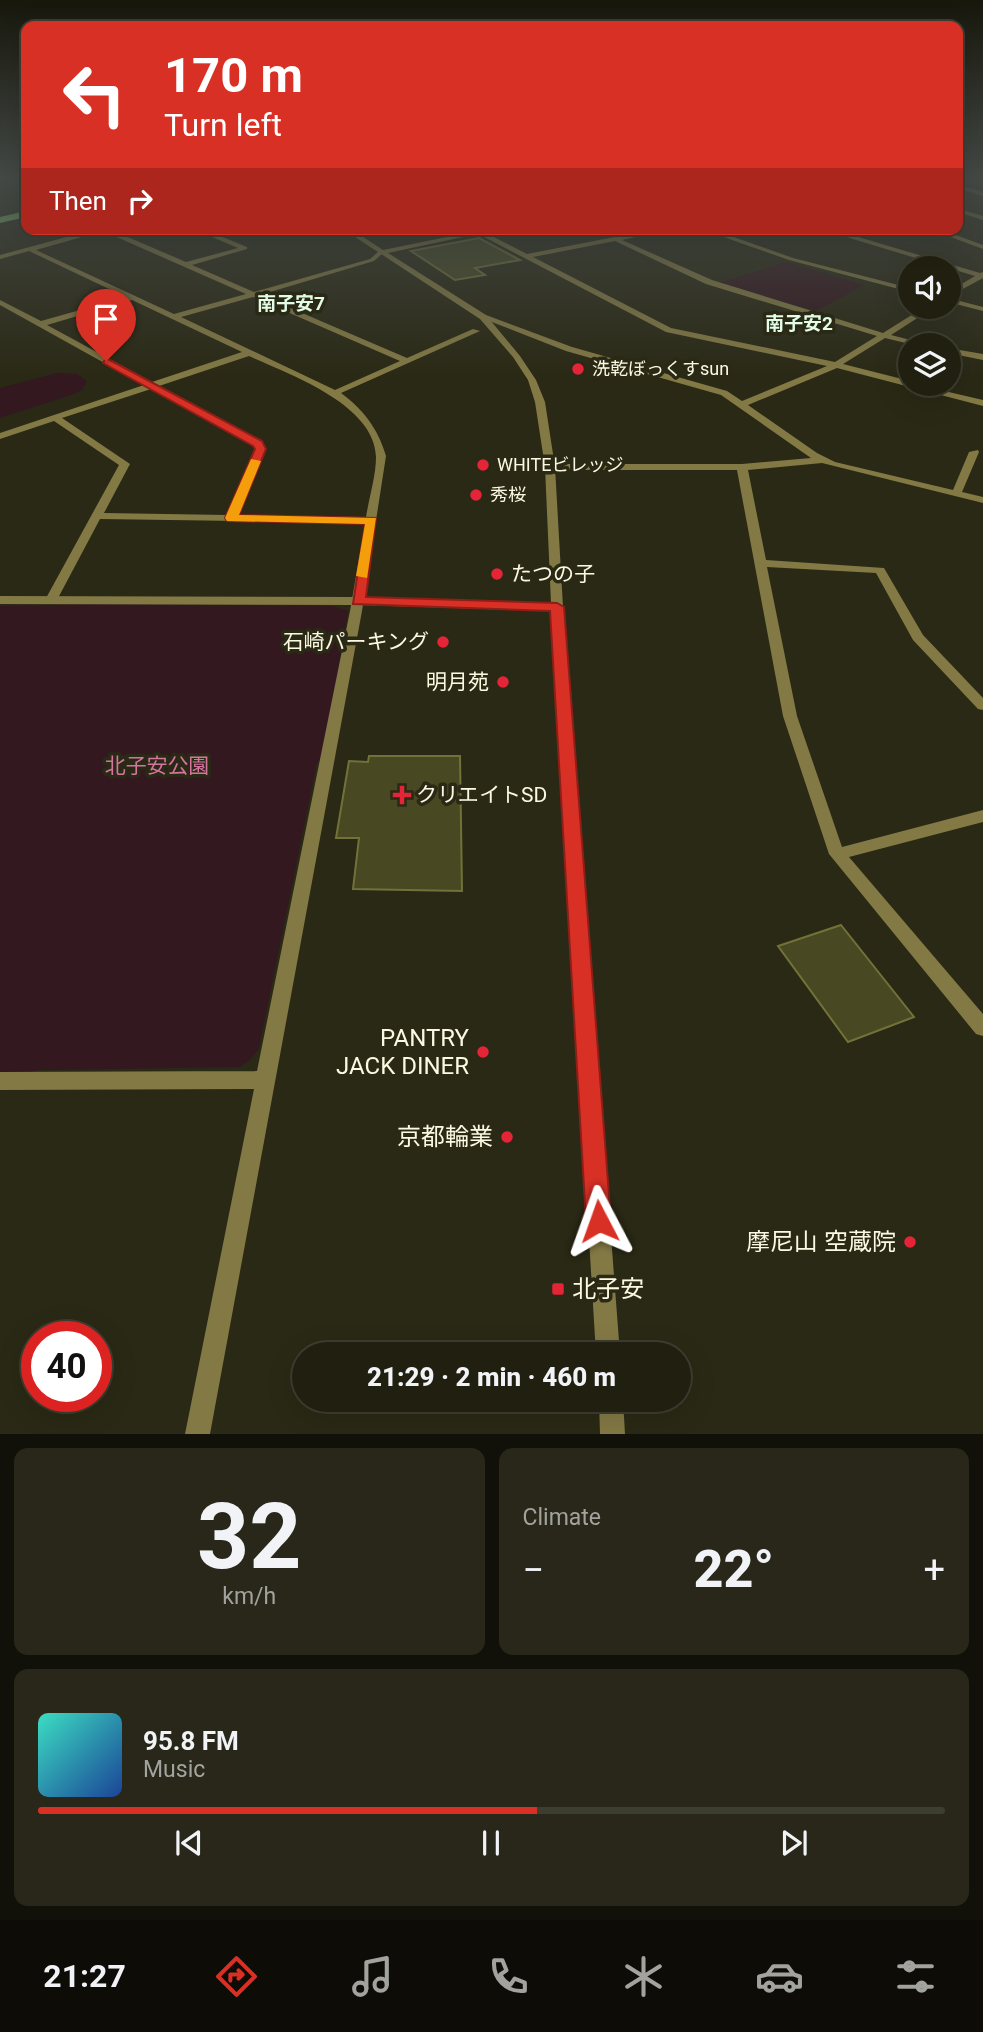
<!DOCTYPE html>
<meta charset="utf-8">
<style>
:root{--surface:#201f10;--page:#282719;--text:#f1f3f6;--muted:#a2a29f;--line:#3d3d30;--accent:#d93025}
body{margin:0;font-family:Roboto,"Noto Sans JP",sans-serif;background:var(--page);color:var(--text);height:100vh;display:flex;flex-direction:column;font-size:26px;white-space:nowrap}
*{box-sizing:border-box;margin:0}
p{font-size:23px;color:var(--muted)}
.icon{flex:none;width:38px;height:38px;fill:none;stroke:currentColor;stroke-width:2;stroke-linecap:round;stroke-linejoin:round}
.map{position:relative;height:1434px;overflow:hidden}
.details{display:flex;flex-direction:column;gap:14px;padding:14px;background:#121109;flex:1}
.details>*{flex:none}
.guide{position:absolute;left:21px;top:21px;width:942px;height:214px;border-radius:14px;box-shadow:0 7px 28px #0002,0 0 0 2px var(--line);background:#d93025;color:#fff;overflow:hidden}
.fabs{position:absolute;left:898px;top:256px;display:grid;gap:14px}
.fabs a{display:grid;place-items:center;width:63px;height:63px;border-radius:50%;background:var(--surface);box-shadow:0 7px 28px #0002,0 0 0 2px var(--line);font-size:35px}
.speed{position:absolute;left:21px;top:1321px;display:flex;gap:14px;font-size:35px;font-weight:700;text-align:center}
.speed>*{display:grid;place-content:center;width:91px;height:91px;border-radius:50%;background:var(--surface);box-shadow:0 7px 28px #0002,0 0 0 2px var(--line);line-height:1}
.speed .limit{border:10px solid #d22;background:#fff;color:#111}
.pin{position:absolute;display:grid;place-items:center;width:60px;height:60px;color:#fff;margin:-72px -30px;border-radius:50% 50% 50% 0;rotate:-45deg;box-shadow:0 0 7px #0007}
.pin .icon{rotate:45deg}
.me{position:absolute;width:77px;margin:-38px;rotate:356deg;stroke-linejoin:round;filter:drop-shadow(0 0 5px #0008)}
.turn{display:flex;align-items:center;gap:24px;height:147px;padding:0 28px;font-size:32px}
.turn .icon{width:91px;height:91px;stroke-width:2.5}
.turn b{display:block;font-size:49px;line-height:60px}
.then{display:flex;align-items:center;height:66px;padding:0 28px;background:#0003;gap:14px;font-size:26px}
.big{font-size:52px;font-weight:800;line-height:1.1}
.details .card{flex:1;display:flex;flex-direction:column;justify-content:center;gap:10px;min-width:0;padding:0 24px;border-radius:14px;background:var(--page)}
.details .dial{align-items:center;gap:0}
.dial b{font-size:91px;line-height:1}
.song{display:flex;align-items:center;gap:21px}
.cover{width:84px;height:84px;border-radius:10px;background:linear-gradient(135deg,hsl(170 70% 55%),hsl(220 70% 35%))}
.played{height:7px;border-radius:4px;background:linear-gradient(90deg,var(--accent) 55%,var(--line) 55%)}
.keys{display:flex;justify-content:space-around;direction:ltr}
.heat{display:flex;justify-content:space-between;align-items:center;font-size:38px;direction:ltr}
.details .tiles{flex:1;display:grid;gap:14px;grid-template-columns:1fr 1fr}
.card:last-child{grid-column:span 2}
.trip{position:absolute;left:292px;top:1342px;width:399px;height:70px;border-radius:35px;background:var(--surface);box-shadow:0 7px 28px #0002,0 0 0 2px var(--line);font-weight:800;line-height:70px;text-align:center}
.tabs{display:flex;height:112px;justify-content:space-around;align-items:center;background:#0d0c06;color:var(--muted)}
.tabs .icon{width:49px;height:49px}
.tabs .current{color:var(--accent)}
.tabs b{font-size:32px;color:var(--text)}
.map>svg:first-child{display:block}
.green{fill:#33181f}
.building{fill:#484923;stroke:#727238;stroke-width:2}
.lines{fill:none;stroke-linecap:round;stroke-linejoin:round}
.minor{fill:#837945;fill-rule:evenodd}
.tertiary{fill:#837945;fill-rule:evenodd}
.trunk{fill:#92ee85;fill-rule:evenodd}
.route{fill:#d93025;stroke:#8d1f18;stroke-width:2}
.slow{fill:#f59e0b}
.poi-dot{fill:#e42437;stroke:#2a2915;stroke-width:2.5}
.labels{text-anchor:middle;stroke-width:7;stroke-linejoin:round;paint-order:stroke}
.far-poi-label{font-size:18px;fill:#fbf9e1;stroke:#2a2915;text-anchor:start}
.far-neighbourhood-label{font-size:19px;font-weight:bold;fill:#e3fce7;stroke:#2a2915}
.poi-label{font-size:21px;fill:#fbf9e1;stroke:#2a2915;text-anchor:start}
.park-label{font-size:21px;fill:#d4749f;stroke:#2a2915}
.near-poi-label{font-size:24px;fill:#fbf9e1;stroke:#2a2915;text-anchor:end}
</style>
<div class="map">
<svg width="983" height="1434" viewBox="0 0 983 1434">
<rect width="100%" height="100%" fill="#2a2915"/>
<!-- green -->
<g class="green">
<polygon points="786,262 864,285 816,311 719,283"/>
<polygon points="57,373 77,374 87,381 82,390 74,394 0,418 0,388"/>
<polygon points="96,604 333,606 348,611 324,759 317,762 259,1048 250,1060 239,1067 40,1070 0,1077 0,606"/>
</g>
<!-- building -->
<g class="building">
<polygon points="479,238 520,260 475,268 485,275 455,280 411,251"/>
<polygon points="369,756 460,756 462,891 353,889 359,838 336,838 349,761 368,762"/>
<polygon points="841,925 914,1017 848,1042 778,946"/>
</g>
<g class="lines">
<!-- minor -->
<g class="minor">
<polygon points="957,184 983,192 983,196 957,188"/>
<polygon points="957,208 983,216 983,220 957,212"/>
<path d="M96,229H109L186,262L238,248L193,229H203L247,247V249L192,265L254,292L370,259L379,251H383V253L374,261L260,295L407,358L473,329L480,331L341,393C364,410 378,429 386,456L362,611L210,1434H185L254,1089L0,1090V1072L257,1071L350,611L365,523L100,519L57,600L51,604L47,603L45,600L119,465L54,421L0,439V433L144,385L0,305V300L41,321L126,297L29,251L0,259V255ZM103,231L246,294L174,314L36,250ZM253,297L400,361L335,390L181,317ZM132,300L242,352L152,382L47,325ZM249,356C288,374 375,404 376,457C376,476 369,498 366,517L238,515L265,449L263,444L159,386ZM151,389L254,446L255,449L227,515L104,513L130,464L62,418Z"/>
<path d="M469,229H478L527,254L656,229H670L622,240L712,280L883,333L926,306H936L891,335L930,345H914L885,338L843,364L910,381V383L983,400V406L837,368L748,405L817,453L835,462L953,490L969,452L978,450L979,452L962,492L983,497V503L822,463L748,470L766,560L884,568L923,635L983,698V710L978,709L913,640L876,573L767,567L797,716L842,847L983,810V822L849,857L983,1014V1036L976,1034L829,854L783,716L737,470H550L545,467L550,464H742L811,458L721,395L566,351L479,317L486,315L572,347L727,391L742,401L827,366L666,332ZM615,241L706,284L877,336L835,362L671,328L533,257Z"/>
<polygon points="820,229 831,229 980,273 983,272 983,278 948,297 948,292 975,276"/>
<polygon points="929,229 939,229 983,245 983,249"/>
<polygon points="948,348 983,354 983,360 948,353"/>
</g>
<!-- tertiary -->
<g class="tertiary">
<polygon points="343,229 351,229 383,250 486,229 500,229 388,253 486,315 520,356 536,380 545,402 555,467 563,607 620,1354 596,1354 551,611 358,605 0,604 0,596 358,597 551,603 545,467 535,402 528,380 513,357 480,319"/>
<polygon points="701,229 711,229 793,258 910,288 910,292 789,260"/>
<polygon points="948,298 983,307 983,311 948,302"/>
<polygon points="599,1400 623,1400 625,1434 600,1434"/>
</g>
<!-- trunk -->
<polygon class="trunk" points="26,211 26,217 0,223 0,217"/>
</g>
<!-- sky -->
<linearGradient id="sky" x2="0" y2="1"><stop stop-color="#17170c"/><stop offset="0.47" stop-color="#444946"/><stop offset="1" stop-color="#444946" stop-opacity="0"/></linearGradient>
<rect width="983" height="377" fill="url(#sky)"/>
<!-- route -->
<polygon class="route" points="106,358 262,441 266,449 239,515 376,518 366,597 557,603 564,607 611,1221 608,1230 599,1234 590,1230 586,1221 550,611 353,604 365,524 227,521 225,518 255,449 253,446 103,363"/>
<!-- slow -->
<polygon class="slow" points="251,459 261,461 239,515 376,518 367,578 356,576 365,524 227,521 225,518"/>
<!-- markers -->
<g class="poi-dot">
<circle cx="578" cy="369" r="7"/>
<circle cx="483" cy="465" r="7"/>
<circle cx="476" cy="495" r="7"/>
<circle cx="497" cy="574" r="7"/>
<circle cx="443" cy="642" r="7"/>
<circle cx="503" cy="682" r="7"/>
<path d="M398.5 784.5h7v7h7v7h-7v7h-7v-7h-7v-7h7z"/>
<circle cx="483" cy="1052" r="7"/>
<circle cx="507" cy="1137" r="7"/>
<circle cx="910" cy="1242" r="7"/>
<rect x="551" y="1282" width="14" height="14" rx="3.5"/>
</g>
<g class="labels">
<!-- far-poi labels -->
<g class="far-poi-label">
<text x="592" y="375">洗乾ぼっくすsun</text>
<text x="497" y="471">WHITEビレッジ</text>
<text x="490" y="501">秀桜</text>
</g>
<!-- far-neighbourhood labels -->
<g class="far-neighbourhood-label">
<text x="291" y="310">南子安7</text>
<text x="799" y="330">南子安2</text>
</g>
<!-- poi labels -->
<g class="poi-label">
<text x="511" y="581">たつの子</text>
<text x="429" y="649" text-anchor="end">石崎パーキング</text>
<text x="489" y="689" text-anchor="end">明月苑</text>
<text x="416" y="802">クリエイトSD</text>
</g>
<!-- park labels -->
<g class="park-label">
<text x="157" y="773">北子安公園</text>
</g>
<!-- near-poi labels -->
<g class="near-poi-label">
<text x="469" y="1046">PANTRY<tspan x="469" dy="28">JACK DINER</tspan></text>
<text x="493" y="1145">京都輪業</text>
<text x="896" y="1250">摩尼山 空蔵院</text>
<text x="572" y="1297" text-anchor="start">北子安</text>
</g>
</g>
</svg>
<div class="fabs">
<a><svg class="icon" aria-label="sound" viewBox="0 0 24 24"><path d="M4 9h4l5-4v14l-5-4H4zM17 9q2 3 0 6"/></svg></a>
<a><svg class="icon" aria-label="layers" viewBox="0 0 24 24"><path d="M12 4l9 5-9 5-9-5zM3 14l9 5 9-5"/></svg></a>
</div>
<div class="speed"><div class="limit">40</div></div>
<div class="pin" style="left:106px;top:361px;background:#d93025"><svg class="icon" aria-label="arrive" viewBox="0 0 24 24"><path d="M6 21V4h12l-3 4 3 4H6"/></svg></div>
<svg class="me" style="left:599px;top:1221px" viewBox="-20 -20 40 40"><path d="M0-17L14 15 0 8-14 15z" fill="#d93025" stroke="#fff" stroke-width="4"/></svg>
<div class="trip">21:29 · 2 min · 460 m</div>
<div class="guide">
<div class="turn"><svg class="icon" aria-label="left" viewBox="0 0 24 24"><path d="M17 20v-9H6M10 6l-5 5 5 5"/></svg><div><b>170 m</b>Turn left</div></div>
<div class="then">Then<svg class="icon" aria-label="right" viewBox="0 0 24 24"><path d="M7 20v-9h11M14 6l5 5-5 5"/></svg></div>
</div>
</div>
<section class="details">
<div class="tiles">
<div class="card dial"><b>32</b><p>km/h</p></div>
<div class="card"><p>Climate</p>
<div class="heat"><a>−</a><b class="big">22°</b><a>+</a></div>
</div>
<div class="card">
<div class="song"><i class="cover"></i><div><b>95.8 FM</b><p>Music</p></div></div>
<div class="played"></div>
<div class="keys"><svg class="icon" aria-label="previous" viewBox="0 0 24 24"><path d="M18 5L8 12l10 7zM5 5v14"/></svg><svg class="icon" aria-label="pause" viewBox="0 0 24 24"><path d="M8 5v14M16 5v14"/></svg><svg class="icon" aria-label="next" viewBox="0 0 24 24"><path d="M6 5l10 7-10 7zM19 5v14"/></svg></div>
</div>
</div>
</section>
<nav class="tabs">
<b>21:27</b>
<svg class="icon current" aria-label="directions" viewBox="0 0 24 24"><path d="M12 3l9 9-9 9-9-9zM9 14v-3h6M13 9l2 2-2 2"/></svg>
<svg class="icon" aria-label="music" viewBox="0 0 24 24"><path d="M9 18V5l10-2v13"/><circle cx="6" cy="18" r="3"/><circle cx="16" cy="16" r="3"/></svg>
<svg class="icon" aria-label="phone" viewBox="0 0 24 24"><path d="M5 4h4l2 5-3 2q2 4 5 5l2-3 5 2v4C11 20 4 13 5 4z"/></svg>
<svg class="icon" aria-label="climate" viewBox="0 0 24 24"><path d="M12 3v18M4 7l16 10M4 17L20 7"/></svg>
<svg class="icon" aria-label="car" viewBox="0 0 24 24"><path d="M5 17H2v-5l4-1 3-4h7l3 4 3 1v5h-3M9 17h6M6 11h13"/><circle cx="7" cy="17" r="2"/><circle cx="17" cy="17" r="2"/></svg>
<svg class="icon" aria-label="filters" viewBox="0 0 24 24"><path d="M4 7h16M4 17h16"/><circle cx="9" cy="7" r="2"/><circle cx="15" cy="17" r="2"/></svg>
</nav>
